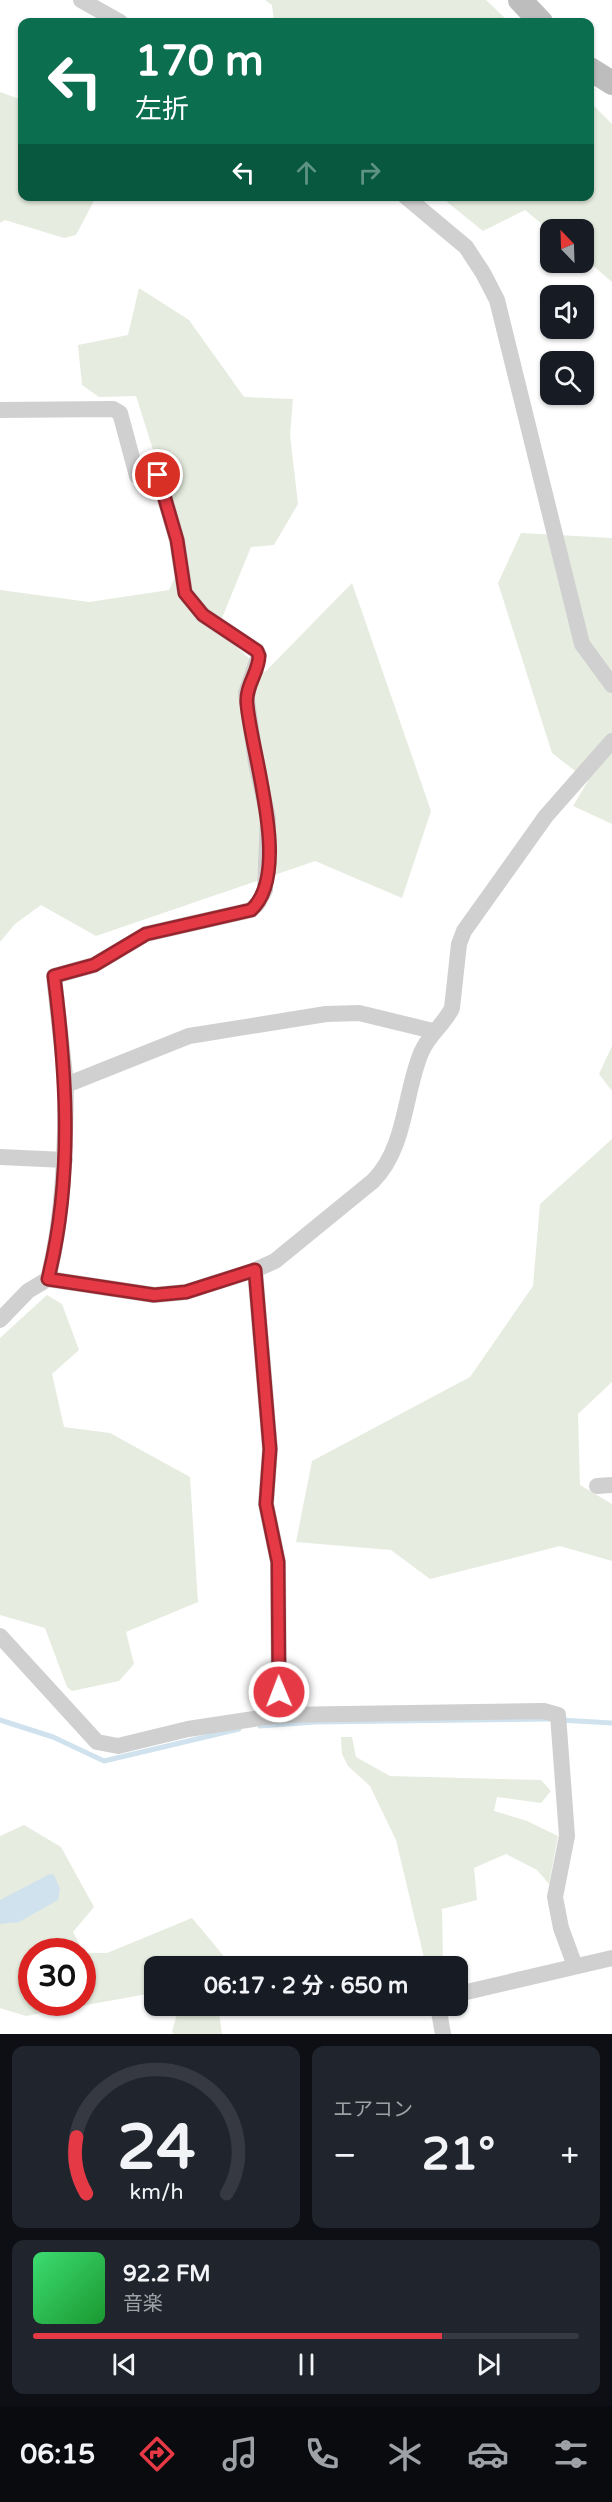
<!DOCTYPE html>
<html lang="ja">
<meta charset="utf-8">
<style>
:root{--surface:#171b24;--page:#20242c;--text:#f1f3f6;--muted:#9ea1a6;--line:#363941;--accent:#e63946}
body{margin:0;font-family:"Varela Round","Noto Sans JP",sans-serif;background:var(--page);color:var(--text);height:100vh;display:flex;flex-direction:column;font-size:22px;white-space:nowrap}
*{box-sizing:border-box;margin:0}
p{font-size:20px;color:var(--muted)}
.icon{flex:none;width:33px;height:33px;fill:none;stroke:currentColor;stroke-width:2;stroke-linecap:round;stroke-linejoin:round}
.map{position:relative;height:2034px;overflow:hidden}
.panel{display:flex;flex-direction:column;gap:12px;padding:12px;background:#0d0f14;flex:1}
.panel>*{flex:none}
.guide{position:absolute;left:18px;top:18px;width:576px;height:183px;border-radius:12px;box-shadow:0 2px 4px #0004;background:#0b6e4f;color:#fff;overflow:hidden}
.needle{width:39px;rotate:337deg}
.fabs{position:absolute;left:540px;top:219px;display:grid;gap:12px}
.fabs a{display:grid;place-items:center;width:54px;height:54px;border-radius:12px;background:var(--surface);box-shadow:0 2px 4px #0004;font-size:30px}
.speed{position:absolute;left:18px;top:1938px;display:flex;gap:12px;font-size:30px;font-weight:700;text-align:center}
.speed>*{display:grid;place-content:center;width:78px;height:78px;border-radius:50%;background:var(--surface);box-shadow:0 2px 4px #0004;line-height:1}
.speed .limit{border:9px solid #d22;background:#fff;color:#111}
.pin{position:absolute;display:grid;place-items:center;width:51px;height:51px;color:#fff;margin:-26px;border:3px solid #fff;border-radius:50%;box-shadow:0 2px 6px #0007}
.me{position:absolute;width:66px;margin:-33px;rotate:359deg;stroke-linejoin:round;filter:drop-shadow(0 0 4px #0008)}
.turn{display:flex;align-items:center;gap:21px;height:126px;padding:0 18px;font-size:27px}
.turn .icon{width:78px;height:78px;stroke-width:2.5}
.turn b{display:block;font-size:42px;line-height:51px}
.lanes{display:flex;align-items:center;height:57px;padding:0 18px;background:#0003;justify-content:center;gap:30px;direction:ltr}
.lanes .off{opacity:.35}
.big{font-size:45px;font-weight:700;line-height:1.1}
.panel .card{flex:1;display:flex;flex-direction:column;justify-content:center;gap:9px;min-width:0;padding:0 21px;border-radius:12px;background:var(--page)}
.panel .dial{align-items:center;gap:0}
.dial svg{height:156px;overflow:visible;fill:none;stroke:var(--line);stroke-width:7;stroke-linecap:round;text-anchor:middle}
.dial text{fill:var(--text);stroke:none}
.song{display:flex;align-items:center;gap:18px}
.cover{width:72px;height:72px;border-radius:9px;background:linear-gradient(135deg,hsl(140 70% 55%),hsl(130 70% 35%))}
.played{height:6px;border-radius:3px;background:linear-gradient(90deg,var(--accent) 75%,var(--line) 75%)}
.keys{display:flex;justify-content:space-around;direction:ltr}
.heat{display:flex;justify-content:space-between;align-items:center;font-size:33px;direction:ltr}
.panel .tiles{flex:1;display:grid;gap:12px;grid-template-columns:1fr 1fr}
.card:last-child{grid-column:span 2}
.trip{position:absolute;left:144px;top:1956px;width:324px;height:60px;border-radius:12px;background:var(--surface);box-shadow:0 2px 4px #0004;font-weight:700;line-height:60px;text-align:center}
.tab-bar{display:flex;height:96px;justify-content:space-around;align-items:center;background:#090b0e;color:var(--muted)}
.tab-bar .icon{width:42px;height:42px}
.tab-bar .selected{color:var(--accent)}
.tab-bar b{font-size:27px;color:var(--text)}
.map>svg:first-child{display:block}
.green{fill:#e6ecdf;fill-rule:evenodd}
.water{fill:#cfe2ee}
.lines{fill:none;stroke-linecap:round;stroke-linejoin:round}
.stream{stroke:#cfe2ee;stroke-width:5}
.street{stroke:#d0d0d0;stroke-width:16}
.secondary{stroke:#bdbdbd;stroke-width:24}
.route-casing{stroke:#96252e;stroke-width:15}
.route{stroke:#e63946;stroke-width:10}
</style>
<div class="map">
<svg width="612" height="2034" viewBox="0 0 612 2034">
<rect width="100%" height="100%" fill="#fff"/>
<!-- green -->
<g class="green">
<polygon points="265,0 486,0 509,22 274,22 272,5"/>
<polygon points="0,92 22,100 22,196 96,197 76,235 64,238 5,220 0,223"/>
<polygon points="590,102 612,124 612,282 584,258 584,230 550,231 525,210 483,231 441,197 590,196"/>
<polygon points="139,288 189,320 244,397 293,399 290,435 298,504 274,545 251,547 217,630 265,672 352,583 431,811 402,898 315,861 96,936 41,905 15,924 0,942 0,590 89,602 169,590 176,575 155,456 136,396 99,397 82,385 78,345 128,335"/>
<polygon points="521,533 612,538 612,824 573,806 588,781 552,753 498,583"/>
<polygon points="612,1046 612,1091 599,1074"/>
<polygon points="612,1139 612,1382 578,1414 580,1485 612,1504 612,1561 560,1546 430,1579 391,1550 296,1542 312,1461 470,1377 533,1286 540,1204"/>
<polygon points="47,1295 62,1304 79,1350 52,1374 64,1427 110,1433 190,1477 198,1602 126,1632 134,1664 119,1681 72,1691 67,1687 45,1628 0,1615 0,1338"/>
<polygon points="341,1737 352,1737 356,1757 390,1776 541,1780 551,1791 541,1803 497,1797 494,1811 527,1821 558,1836 549,1884 537,1870 506,1854 474,1868 477,1900 442,1909 443,1966 426,1966 396,1840 370,1786 348,1766 342,1754"/>
<path d="M24,1825L61,1847L94,1907L73,1932L84,1953H107L192,1918L232,1966H154V1996L147,1994L26,2016L0,2008V1836ZM32,1952H82V2002H32Z"/>
<polygon points="179,2006 252,2006 219,2011 222,2034 174,2034 172,2032"/>
</g>
<!-- water -->
<polygon class="water" points="50,1874 54,1875 60,1889 58,1900 19,1922 0,1924 0,1900"/>
<g class="lines">
<!-- stream -->
<g class="stream">
<polyline points="0,1720 53,1737 104,1761 239,1729"/>
<polyline points="560,1720 612,1723"/>
<polyline points="260,1726 315,1722 550,1719"/>
</g>
<!-- street -->
<g class="street">
<polyline points="81,0 120,22"/>
<polyline points="405,196 466,247 483,273 497,300 582,644 612,685"/>
<polyline points="0,410 113,409 120,413 137,476 156,472 158,475 177,540 185,593 203,615 257,651 259,655 246,693 256,763 268,818 265,890 258,903 251,910 146,934 94,965 54,976 66,1085"/>
<polyline points="0,1157 65,1160"/>
<polyline points="255,1270 270,1449 266,1504 278,1562 279,1715"/>
<path d="M48,1279C64,1215 65,1151 66,1085L189,1036L326,1014L359,1013L433,1031"/>
<path d="M0,1320L28,1291L48,1279L154,1295L186,1292L255,1270L275,1261L373,1181C406,1148 404,1094 421,1053C428,1035 444,1025 452,1008L459,944L464,931L546,816L612,741"/>
<polyline points="597,1486 612,1485"/>
<polyline points="0,1636 97,1742 118,1746 188,1729 279,1715 544,1711 558,1715 567,1836 555,1897 561,1928 575,1966"/>
<polyline points="458,1994 612,1958"/>
<polyline points="438,2006 443,2034"/>
</g>
<!-- secondary -->
<g class="secondary">
<polyline points="520,0 541,22"/>
<polyline points="590,69 612,83"/>
</g>
</g>
<g class="lines">
<defs>
<path id="route" d="M158,475L177,540L185,593L203,615L257,651L259,656C259,672 245,686 247,704C251,753 293,873 251,910L146,934L94,965L54,976C67,1078 73,1179 48,1279L154,1295L186,1292L255,1270L270,1449L266,1504L278,1562L279,1692"/>
</defs>
<!-- route casing -->
<use href="#route" class="route-casing"/>
<!-- route -->
<use href="#route" class="route"/>
</g>
</svg>
<div class="fabs">
<a><svg class="needle" viewBox="-14 -14 28 28"><path d="M0-13l5 13h-10z" fill="#e53935"/><path d="M0 13l5-13h-10z" fill="#9ea1a6"/></svg></a>
<a><svg class="icon" aria-label="sound" viewBox="0 0 24 24"><path d="M4 9h4l5-4v14l-5-4H4zM17 9q2 3 0 6"/></svg></a>
<a><svg class="icon" aria-label="search" viewBox="0 0 24 24"><circle cx="10" cy="10" r="6"/><path d="M15 15l6 6"/></svg></a>
</div>
<div class="speed"><div class="limit">30</div></div>
<div class="pin" style="left:158px;top:475px;background:#d93025"><svg class="icon" aria-label="arrive" viewBox="0 0 24 24"><path d="M6 21V4h12l-3 4 3 4H6"/></svg></div>
<svg class="me" style="left:279px;top:1692px" viewBox="-20 -20 40 40"><circle r="17" fill="#e63946" stroke="#fff" stroke-width="3"/><path d="M0-11L8 9 0 5-8 9z" fill="#fff"/></svg>
<div class="trip">06:17 · 2 分 · 650 m</div>
<div class="guide">
<div class="turn"><svg class="icon" aria-label="left" viewBox="0 0 24 24"><path d="M17 20v-9H6M10 6l-5 5 5 5"/></svg><div><b>170 m</b>左折</div></div>
<div class="lanes"><svg class="icon" aria-label="left" viewBox="0 0 24 24"><path d="M17 20v-9H6M10 6l-5 5 5 5"/></svg><svg class="icon off" aria-label="ahead" viewBox="0 0 24 24"><path d="M12 20V5M6 11l6-6 6 6"/></svg><svg class="icon off" aria-label="right" viewBox="0 0 24 24"><path d="M7 20v-9h11M14 6l5 5-5 5"/></svg></div>
</div>
</div>
<section class="panel">
<div class="tiles">
<div class="card dial"><svg viewBox="0 0 100 80">
<path d="M14 69A42 42 0 1 1 86 69"/>
<path d="M14 69A42 42 0 0 1 9 40" stroke="#e63946"/>
<text x="50" y="56" font-size="32" font-weight="700">24</text>
<text x="50" y="72" font-size="11">km/h</text>
</svg></div>
<div class="card"><p>エアコン</p>
<div class="heat"><a>−</a><b class="big">21°</b><a>+</a></div>
</div>
<div class="card">
<div class="song"><i class="cover"></i><div><b>92.2 FM</b><p>音楽</p></div></div>
<div class="played"></div>
<div class="keys"><svg class="icon" aria-label="previous" viewBox="0 0 24 24"><path d="M18 5L8 12l10 7zM5 5v14"/></svg><svg class="icon" aria-label="pause" viewBox="0 0 24 24"><path d="M8 5v14M16 5v14"/></svg><svg class="icon" aria-label="next" viewBox="0 0 24 24"><path d="M6 5l10 7-10 7zM19 5v14"/></svg></div>
</div>
</div>
</section>
<nav class="tab-bar">
<b>06:15</b>
<svg class="icon selected" aria-label="directions" viewBox="0 0 24 24"><path d="M12 3l9 9-9 9-9-9zM9 14v-3h6M13 9l2 2-2 2"/></svg>
<svg class="icon" aria-label="music" viewBox="0 0 24 24"><path d="M9 18V5l10-2v13"/><circle cx="6" cy="18" r="3"/><circle cx="16" cy="16" r="3"/></svg>
<svg class="icon" aria-label="phone" viewBox="0 0 24 24"><path d="M5 4h4l2 5-3 2q2 4 5 5l2-3 5 2v4C11 20 4 13 5 4z"/></svg>
<svg class="icon" aria-label="climate" viewBox="0 0 24 24"><path d="M12 3v18M4 7l16 10M4 17L20 7"/></svg>
<svg class="icon" aria-label="car" viewBox="0 0 24 24"><path d="M5 17H2v-5l4-1 3-4h7l3 4 3 1v5h-3M9 17h6M6 11h13"/><circle cx="7" cy="17" r="2"/><circle cx="17" cy="17" r="2"/></svg>
<svg class="icon" aria-label="filters" viewBox="0 0 24 24"><path d="M4 7h16M4 17h16"/><circle cx="9" cy="7" r="2"/><circle cx="15" cy="17" r="2"/></svg>
</nav>
